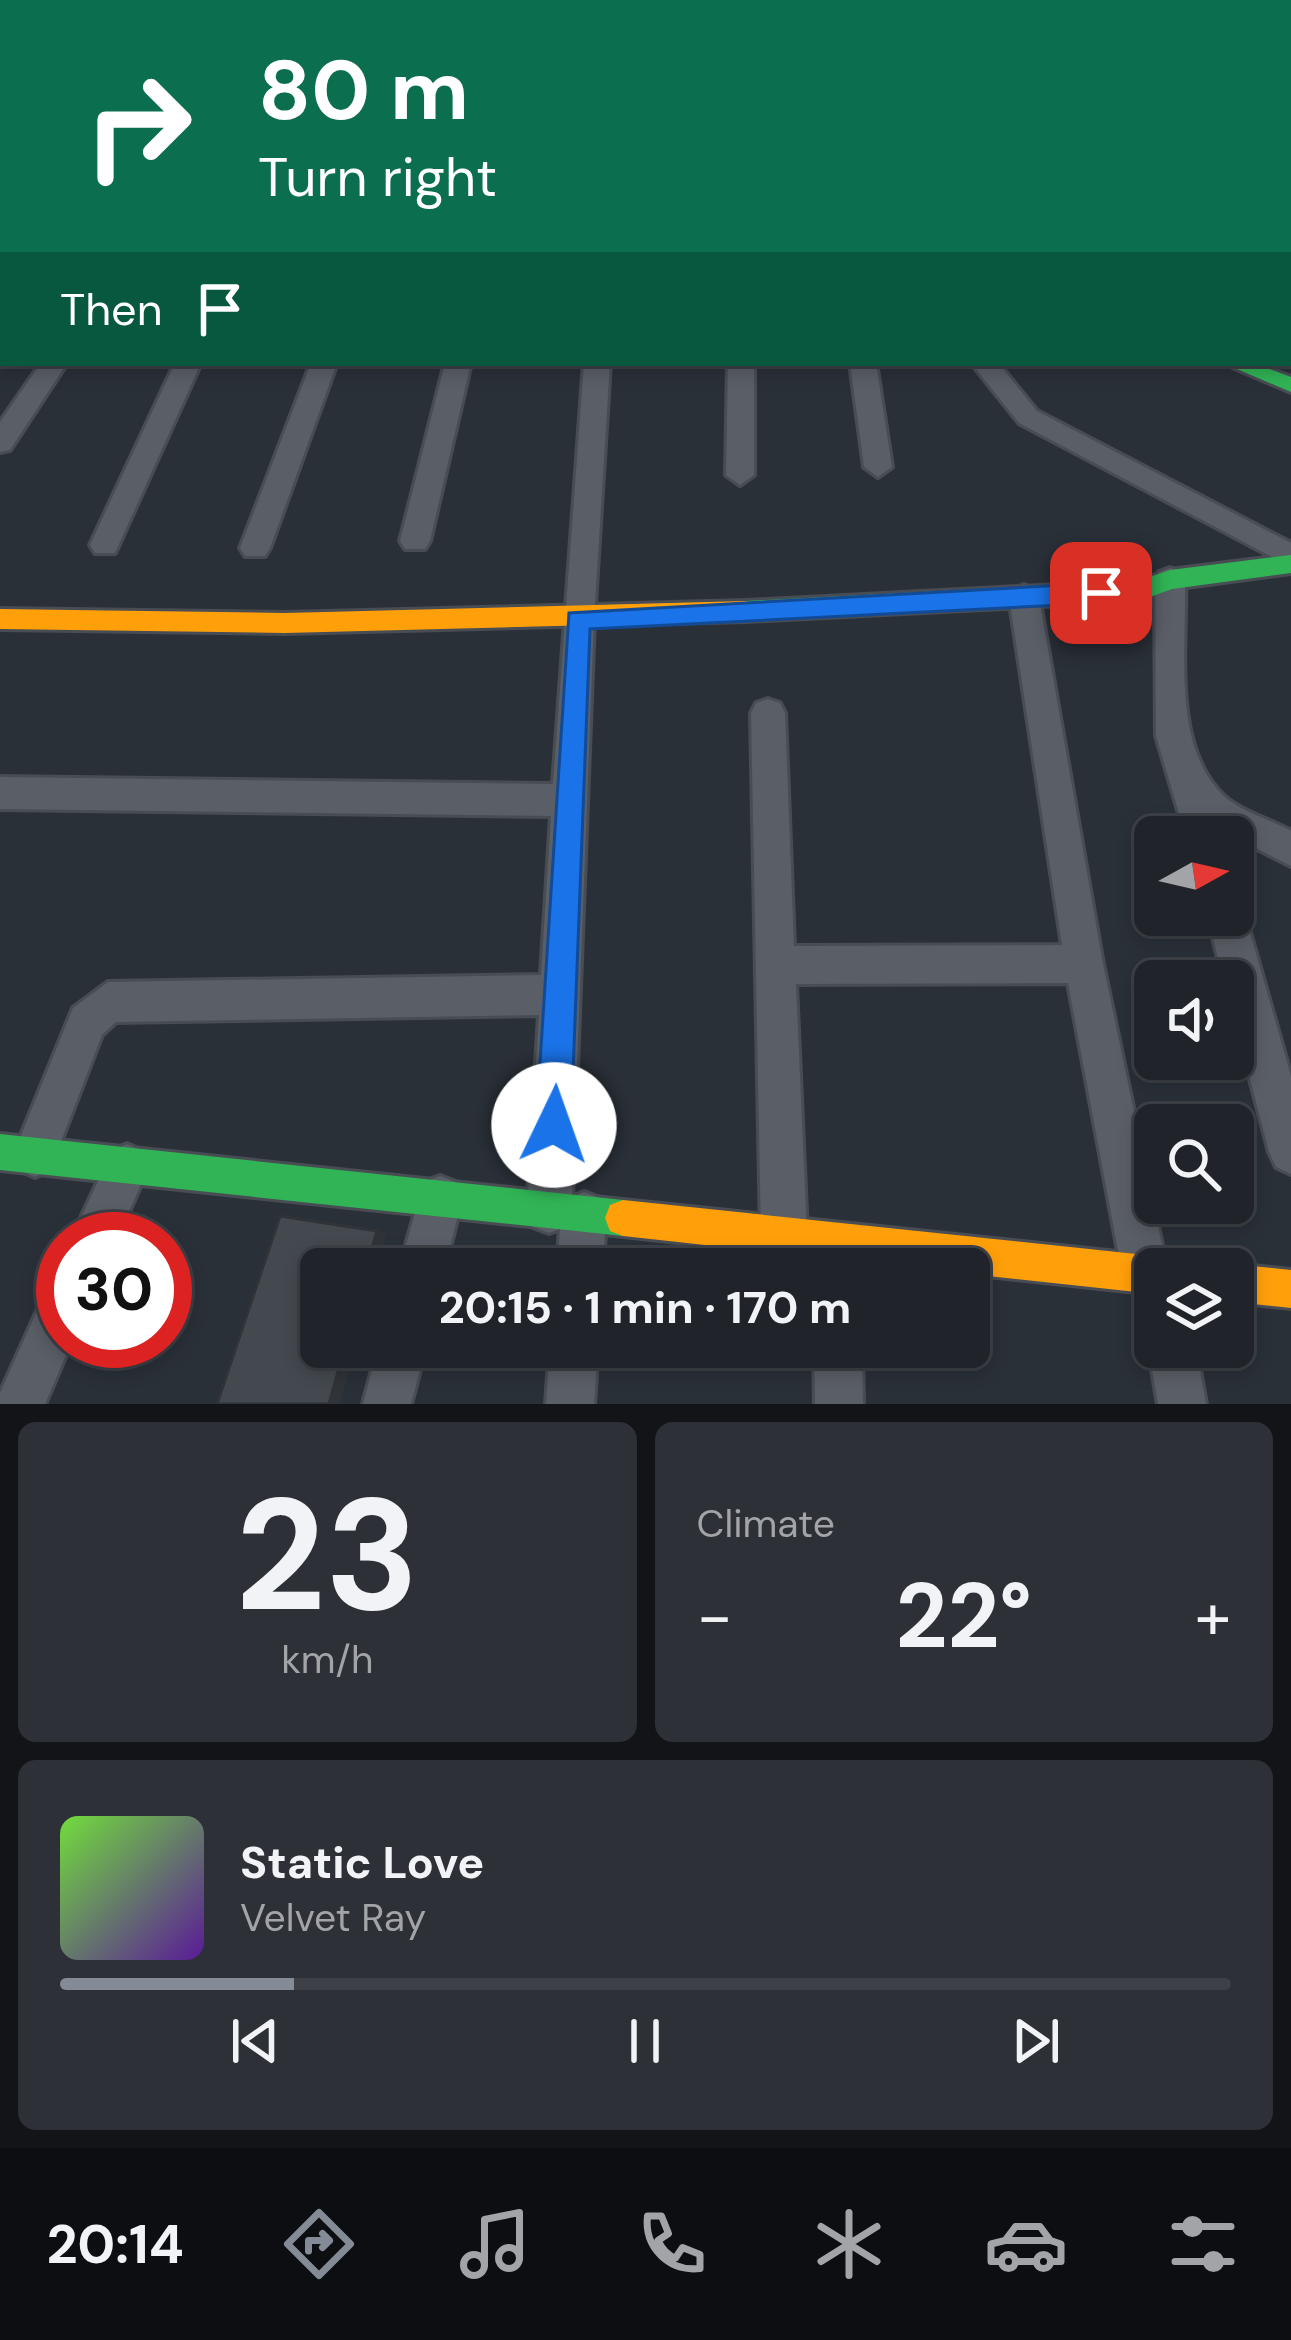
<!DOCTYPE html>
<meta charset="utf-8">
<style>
:root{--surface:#20242a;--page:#2d3036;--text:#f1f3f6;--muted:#a2a4a8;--line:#3d4147;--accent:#848b96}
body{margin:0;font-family:"DM Sans",sans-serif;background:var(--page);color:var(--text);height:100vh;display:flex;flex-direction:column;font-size:45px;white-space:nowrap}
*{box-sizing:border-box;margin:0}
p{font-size:39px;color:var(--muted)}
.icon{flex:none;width:66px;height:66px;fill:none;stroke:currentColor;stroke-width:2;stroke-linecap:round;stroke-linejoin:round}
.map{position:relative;height:1404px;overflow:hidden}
.side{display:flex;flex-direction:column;gap:18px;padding:18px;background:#121417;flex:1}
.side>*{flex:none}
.top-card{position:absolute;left:0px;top:0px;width:1293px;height:366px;box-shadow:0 6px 18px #0003,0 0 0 3px var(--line);background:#0b6e4f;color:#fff;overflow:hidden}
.needle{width:78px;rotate:82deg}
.tools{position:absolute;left:1134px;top:816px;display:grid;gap:24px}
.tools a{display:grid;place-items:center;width:120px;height:120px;border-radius:18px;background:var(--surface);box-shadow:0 6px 18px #0003,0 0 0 3px var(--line);font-size:60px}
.speed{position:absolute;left:36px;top:1212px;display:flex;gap:24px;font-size:60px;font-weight:700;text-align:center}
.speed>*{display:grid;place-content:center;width:156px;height:156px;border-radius:50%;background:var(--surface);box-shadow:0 6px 18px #0003,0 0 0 3px var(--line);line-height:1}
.speed .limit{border:18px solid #d22;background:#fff;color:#111}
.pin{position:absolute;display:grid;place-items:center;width:102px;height:102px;color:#fff;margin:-51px;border-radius:24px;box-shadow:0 6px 18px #0006}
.me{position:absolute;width:132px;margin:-66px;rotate:3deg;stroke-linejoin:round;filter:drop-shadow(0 0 9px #0008)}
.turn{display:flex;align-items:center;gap:42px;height:252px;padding:0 60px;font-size:54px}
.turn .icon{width:156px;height:156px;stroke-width:2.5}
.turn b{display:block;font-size:84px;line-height:102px}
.then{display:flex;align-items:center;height:114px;padding:0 60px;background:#0003;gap:24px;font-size:45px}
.big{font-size:90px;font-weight:700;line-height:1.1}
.side .tile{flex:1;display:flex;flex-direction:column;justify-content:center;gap:18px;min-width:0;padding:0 42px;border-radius:18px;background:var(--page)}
.side .dial{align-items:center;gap:0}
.dial b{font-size:156px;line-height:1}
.song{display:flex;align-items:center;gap:36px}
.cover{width:144px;height:144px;border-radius:18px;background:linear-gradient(135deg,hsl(100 70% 55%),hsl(270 70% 35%))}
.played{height:12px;border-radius:6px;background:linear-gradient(90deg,var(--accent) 20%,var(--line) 20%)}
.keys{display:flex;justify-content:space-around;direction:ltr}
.heat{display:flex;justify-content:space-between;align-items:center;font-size:66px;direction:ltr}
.side .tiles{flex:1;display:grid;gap:18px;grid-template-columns:1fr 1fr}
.tile:last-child{grid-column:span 2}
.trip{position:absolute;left:300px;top:1248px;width:690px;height:120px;border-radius:18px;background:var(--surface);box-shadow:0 6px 18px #0003,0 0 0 3px var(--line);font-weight:700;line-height:120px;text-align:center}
.tab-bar{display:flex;height:192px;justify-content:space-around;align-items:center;background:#0d0e11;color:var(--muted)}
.tab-bar .icon{width:84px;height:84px}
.tab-bar .active{color:var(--accent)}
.tab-bar b{font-size:54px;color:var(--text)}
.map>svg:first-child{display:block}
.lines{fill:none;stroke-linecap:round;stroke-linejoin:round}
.stream{stroke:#384963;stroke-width:8}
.street-casing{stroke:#484c53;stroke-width:6}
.fast-casing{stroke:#484c53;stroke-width:6}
.slow-casing{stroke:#484c53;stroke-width:6}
.street{fill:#5a5e66;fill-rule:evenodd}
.fast{fill:#30b455;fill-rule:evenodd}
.slow{fill:#ff9f0a;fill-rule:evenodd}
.wall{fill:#3a3f45}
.shaded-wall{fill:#303338}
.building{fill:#444950;stroke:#303338;stroke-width:3}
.route{fill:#1a73e8;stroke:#114b97;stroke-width:3}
</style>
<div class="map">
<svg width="1291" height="1404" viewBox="0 0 1291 1404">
<rect width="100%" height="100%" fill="#2a3038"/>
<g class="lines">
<!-- stream -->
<polyline class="stream" points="137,3 146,0"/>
<defs>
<g id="street">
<polygon points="329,0 347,0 349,3 331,3"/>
<polygon points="1020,0 1038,0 1019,3"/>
<polygon points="3,103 3,117 0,118 0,104"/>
<rect x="1290" y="107" width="1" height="12"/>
<polygon points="3,249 3,265 0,266 0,250"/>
<rect x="0" y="277" width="3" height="14"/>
<polygon points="41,363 67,363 10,450 0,452 0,422"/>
<polygon points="175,363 201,363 115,553 95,553 90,545"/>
<polygon points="311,363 337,363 270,548 265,556 245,556 240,548"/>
<polygon points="445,363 471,363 430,541 425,549 405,549 400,541"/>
<polygon points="584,363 610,363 594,620 572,1197 584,1192 600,1198 606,1214 603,1269 557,1269 560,1229 549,1233 533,1227 527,1211 539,1015 116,1022 102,1035 50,1170 35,1177 20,1170 13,1155 73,1008 108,982 541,975 551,816 0,809 0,777 553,784"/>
<polygon points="728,363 754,363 754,475 740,485 726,475"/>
<polygon points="850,363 876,363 892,467 878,477 864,467"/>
<polygon points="971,363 998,363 1037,411 1291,543 1291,567 1019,423"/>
<path d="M1170,568L1181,572L1185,580C1187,649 1171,746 1224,796C1240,811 1271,820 1291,831V866L1220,830L1222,837H1186L1156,736L1155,580L1159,572Z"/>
<polygon points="1024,585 1035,589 1039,597 1103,964 1167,1269 1155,1269 1155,1291 1145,1295 1129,1288 1122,1272 1068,983 796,984 807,1235 800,1251 784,1258 768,1251 761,1235 751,713 756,703 768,699 780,703 785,713 794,946 1062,945 1009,597 1013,589"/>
<polygon points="1233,900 1245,915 1291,1076 1291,1174 1276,1167 1269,1152 1233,1014 1233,981 1224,981 1207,915 1233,915"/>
<polygon points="127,1144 142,1151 149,1166 117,1239 71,1239 112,1151"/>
<polygon points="440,1176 456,1182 462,1198 445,1269 399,1269 424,1182"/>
<polygon points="63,1285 63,1341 72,1341 45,1404 0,1404 0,1393 46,1291"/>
<polygon points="1155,1331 1155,1347 1196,1347 1206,1404 1158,1404 1148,1347"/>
<polygon points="378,1347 426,1347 411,1404 363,1404"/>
<polygon points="550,1347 598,1347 594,1404 546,1404"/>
<polygon points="814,1347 862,1347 863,1404 815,1404"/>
</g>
<g id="fast">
<rect x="1290" y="39" width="1" height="8"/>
<polygon points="0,54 3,55 3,65 0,64"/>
<polygon points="1223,363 1253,363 1291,377 1291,392"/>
<polygon points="1291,555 1291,573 1172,589 1139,601 746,621 733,611 746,601 1138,581 1170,570"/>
<polygon points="0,1134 623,1200 636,1205 641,1218 636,1231 623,1236 0,1170"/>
</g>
<g id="slow">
<polygon points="1290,239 1291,240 1291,252 1290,251"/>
<polygon points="746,601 759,611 746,621 285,633 0,629 0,609 285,613"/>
<polygon points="623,1200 1155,1256 1168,1262 1171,1269 1155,1269 1155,1294 969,1274 969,1269 925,1269 623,1236 610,1231 605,1218 610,1205"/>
<polygon points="1233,1264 1291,1270 1291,1308 1233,1302 1233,1269 1221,1269"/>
</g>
</defs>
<!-- street casing -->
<use href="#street" class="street-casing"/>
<!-- fast casing -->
<use href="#fast" class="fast-casing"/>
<!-- slow casing -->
<use href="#slow" class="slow-casing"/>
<!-- street -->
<use href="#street" class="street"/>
<!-- fast -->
<use href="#fast" class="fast"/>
<!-- slow -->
<use href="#slow" class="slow"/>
</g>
<!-- wall -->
<polygon class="wall" points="1057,0 1291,0 1291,29 1290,3 1064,3"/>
<!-- shaded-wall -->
<g class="shaded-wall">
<polygon points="928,0 1012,0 993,3 905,3"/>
<polygon points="377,1231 387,1233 377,1269 366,1269"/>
<polygon points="345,1347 355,1347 340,1404 329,1404"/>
</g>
<!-- building -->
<g class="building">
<polygon points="397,0 928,0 905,3 397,3"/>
<polygon points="1100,0 1291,0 1291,16 1290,3 1166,3 1140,0 1140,3 1100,3"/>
<rect x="1290" y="266" width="1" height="58"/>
<polygon points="280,1216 377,1231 366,1269 321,1269 321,1347 345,1347 329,1404 217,1404"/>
</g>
<!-- route -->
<polygon class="route" points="1101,583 1113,593 1101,603 590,629 571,1125 566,1137 554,1142 541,1137 536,1125 569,613"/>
</svg>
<div class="tools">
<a><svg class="needle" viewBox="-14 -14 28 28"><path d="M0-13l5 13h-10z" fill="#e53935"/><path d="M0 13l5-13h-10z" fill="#a2a4a8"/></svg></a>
<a><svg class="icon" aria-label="sound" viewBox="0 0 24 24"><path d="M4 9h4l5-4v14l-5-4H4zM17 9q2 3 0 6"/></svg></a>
<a><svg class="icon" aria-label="search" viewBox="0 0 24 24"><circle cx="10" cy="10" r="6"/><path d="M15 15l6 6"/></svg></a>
<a><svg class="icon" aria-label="layers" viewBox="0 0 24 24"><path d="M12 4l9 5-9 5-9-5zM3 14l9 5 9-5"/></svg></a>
</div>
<div class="speed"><div class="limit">30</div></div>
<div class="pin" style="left:1101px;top:593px;background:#d93025"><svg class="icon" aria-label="arrive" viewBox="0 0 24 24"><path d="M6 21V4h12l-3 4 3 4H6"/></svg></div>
<svg class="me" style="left:554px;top:1125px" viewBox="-20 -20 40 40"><circle r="19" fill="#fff"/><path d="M0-13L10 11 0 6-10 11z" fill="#1a73e8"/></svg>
<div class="trip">20:15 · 1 min · 170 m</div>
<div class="top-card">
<div class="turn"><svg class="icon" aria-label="right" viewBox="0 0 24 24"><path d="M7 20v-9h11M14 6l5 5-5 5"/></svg><div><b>80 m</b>Turn right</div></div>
<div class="then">Then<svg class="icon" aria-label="arrive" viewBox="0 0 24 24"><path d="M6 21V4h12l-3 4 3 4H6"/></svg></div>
</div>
</div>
<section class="side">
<div class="tiles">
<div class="tile dial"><b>23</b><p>km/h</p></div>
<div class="tile"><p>Climate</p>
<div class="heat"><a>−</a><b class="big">22°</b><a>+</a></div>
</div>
<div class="tile">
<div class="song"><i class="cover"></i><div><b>Static Love</b><p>Velvet Ray</p></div></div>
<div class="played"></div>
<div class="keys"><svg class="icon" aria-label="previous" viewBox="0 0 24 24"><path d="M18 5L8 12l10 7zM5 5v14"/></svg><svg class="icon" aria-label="pause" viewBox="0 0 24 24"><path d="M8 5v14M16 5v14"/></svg><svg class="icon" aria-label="next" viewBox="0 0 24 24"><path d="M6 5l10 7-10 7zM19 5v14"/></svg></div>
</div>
</div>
</section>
<nav class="tab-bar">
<b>20:14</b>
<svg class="icon active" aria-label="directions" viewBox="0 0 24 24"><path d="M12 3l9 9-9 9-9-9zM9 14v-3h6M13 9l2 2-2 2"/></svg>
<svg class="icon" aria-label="music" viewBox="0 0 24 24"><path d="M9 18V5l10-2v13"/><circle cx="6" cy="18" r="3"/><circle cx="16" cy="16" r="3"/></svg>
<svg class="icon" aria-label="phone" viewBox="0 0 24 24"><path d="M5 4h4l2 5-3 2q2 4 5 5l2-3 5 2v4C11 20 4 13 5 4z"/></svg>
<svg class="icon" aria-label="climate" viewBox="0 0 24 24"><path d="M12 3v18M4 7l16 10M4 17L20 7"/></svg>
<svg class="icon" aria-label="car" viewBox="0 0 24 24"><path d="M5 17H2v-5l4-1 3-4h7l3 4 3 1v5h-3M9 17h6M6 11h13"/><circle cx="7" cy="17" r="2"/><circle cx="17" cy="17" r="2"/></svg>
<svg class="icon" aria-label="filters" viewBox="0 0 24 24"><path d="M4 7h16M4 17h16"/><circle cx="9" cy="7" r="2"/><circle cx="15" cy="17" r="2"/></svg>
</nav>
